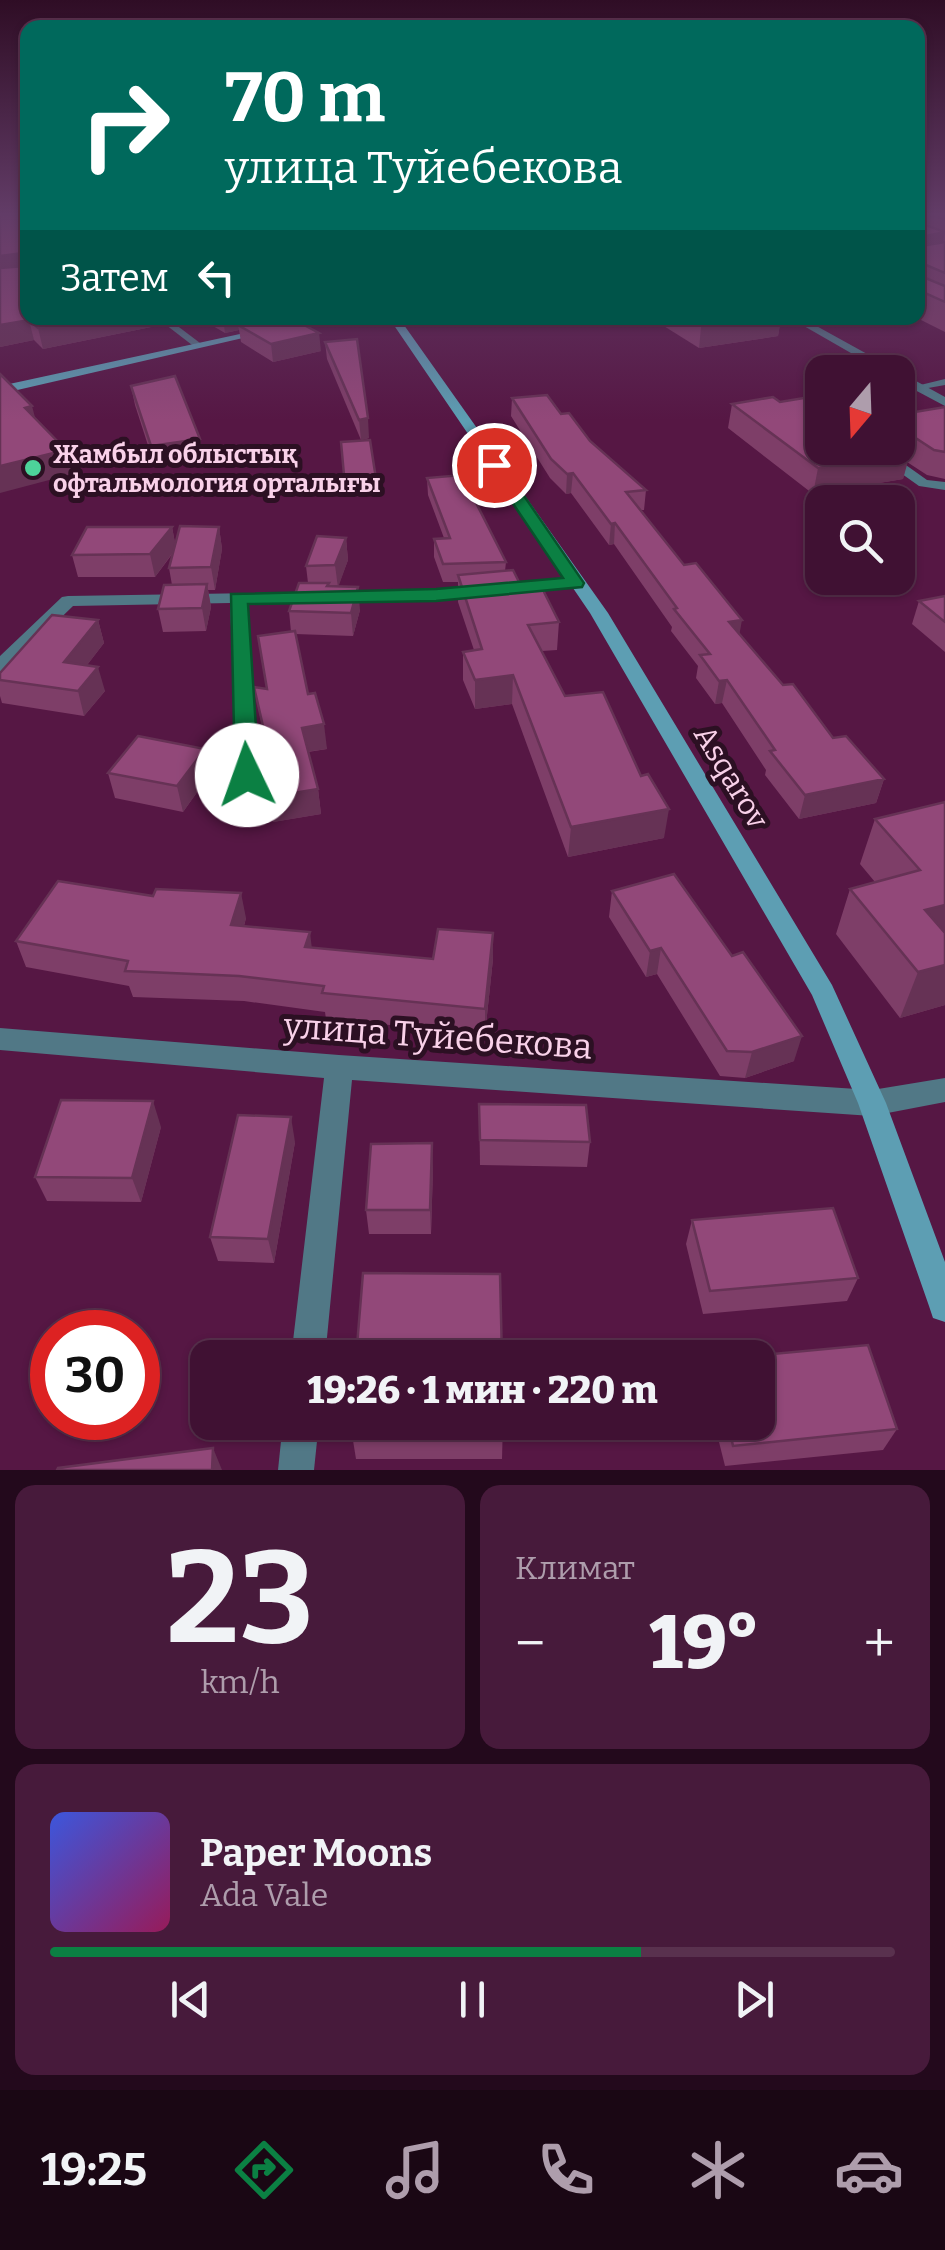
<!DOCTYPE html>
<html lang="ru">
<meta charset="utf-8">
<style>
:root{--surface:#401133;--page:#471a3b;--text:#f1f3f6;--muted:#ae9dac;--line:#59314e;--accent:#0b8043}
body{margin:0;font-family:Bitter,serif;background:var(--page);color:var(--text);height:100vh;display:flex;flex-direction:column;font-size:38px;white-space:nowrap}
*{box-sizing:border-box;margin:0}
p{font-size:32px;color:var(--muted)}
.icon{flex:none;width:55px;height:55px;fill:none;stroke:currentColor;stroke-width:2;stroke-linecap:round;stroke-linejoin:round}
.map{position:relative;height:1470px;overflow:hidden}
.sheet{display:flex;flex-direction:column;gap:15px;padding:15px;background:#23091c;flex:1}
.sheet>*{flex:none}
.guide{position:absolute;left:20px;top:20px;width:905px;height:305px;border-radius:20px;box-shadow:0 2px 8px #0004,0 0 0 2px var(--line);background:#00695c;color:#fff;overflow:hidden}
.needle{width:65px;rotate:199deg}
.buttons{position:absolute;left:805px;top:355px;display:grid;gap:20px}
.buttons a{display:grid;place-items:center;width:110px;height:110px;border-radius:20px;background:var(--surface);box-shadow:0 2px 8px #0004,0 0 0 2px var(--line);font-size:50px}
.speed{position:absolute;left:30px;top:1310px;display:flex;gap:20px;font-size:50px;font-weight:700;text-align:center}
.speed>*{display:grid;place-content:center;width:130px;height:130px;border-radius:50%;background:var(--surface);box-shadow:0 2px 8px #0004,0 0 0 2px var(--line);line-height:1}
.speed .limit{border:15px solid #d22;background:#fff;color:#111}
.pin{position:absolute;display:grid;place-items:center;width:85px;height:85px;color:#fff;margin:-42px;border:5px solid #fff;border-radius:50%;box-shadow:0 2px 10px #0007}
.me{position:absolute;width:110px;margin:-55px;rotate:357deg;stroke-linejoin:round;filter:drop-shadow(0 0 8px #0008)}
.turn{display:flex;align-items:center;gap:35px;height:210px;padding:0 40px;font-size:45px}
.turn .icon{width:130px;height:130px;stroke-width:2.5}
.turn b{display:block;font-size:70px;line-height:85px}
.then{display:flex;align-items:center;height:95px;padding:0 40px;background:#0003;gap:20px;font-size:38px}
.big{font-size:75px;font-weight:800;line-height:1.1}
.sheet .widget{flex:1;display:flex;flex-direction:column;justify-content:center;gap:15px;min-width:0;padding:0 35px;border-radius:20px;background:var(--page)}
.sheet .dial{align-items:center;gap:0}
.dial b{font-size:130px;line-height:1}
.song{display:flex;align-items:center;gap:30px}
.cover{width:120px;height:120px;border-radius:15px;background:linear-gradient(135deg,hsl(230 70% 55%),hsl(330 70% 35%))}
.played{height:10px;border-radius:5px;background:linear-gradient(90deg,var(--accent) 70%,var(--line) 70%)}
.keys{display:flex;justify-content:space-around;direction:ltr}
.heat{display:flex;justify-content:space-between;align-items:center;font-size:55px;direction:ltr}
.sheet .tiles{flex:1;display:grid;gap:15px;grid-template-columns:1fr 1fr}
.widget:last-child{grid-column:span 2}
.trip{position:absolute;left:190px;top:1340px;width:585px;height:100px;border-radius:20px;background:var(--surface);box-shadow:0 2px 8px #0004,0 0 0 2px var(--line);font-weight:800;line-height:100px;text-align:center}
.tabs{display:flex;height:160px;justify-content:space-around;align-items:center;background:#1a0714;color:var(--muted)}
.tabs .icon{width:70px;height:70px}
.tabs .on{color:var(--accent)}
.tabs b{font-size:45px;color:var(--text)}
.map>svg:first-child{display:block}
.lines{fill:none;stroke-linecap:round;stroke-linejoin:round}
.service{fill:#517886;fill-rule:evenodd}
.minor{fill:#517886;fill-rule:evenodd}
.tertiary{fill:#517886;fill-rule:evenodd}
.secondary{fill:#5d9eb3;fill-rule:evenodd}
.wall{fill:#7e3e68}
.shaded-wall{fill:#663255}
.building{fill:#924879;stroke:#663255;stroke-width:2.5}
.route{fill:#0b8043;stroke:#07532c;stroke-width:2.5}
.poi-dot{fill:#4dd39a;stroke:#2c1023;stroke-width:4}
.labels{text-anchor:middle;stroke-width:10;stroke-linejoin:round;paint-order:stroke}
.far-poi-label{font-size:25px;font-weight:bold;fill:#f9d1e9;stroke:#2c1023;text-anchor:start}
.street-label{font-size:30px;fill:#f9d1e9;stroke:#2c1023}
.near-street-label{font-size:35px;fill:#f9d1e9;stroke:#2c1023}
</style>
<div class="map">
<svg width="945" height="1470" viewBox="0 0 945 1470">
<rect width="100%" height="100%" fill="#561744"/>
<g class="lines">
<!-- service -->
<g class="service">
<polygon points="157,318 167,318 204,346 196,348"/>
<polygon points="945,379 945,385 917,390 912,387"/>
<polygon points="888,458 896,458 927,480 945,482 945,490 919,486 888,464"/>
</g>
<!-- minor -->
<g class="minor">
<polygon points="575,578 583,583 581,587 436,600 247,603 257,775 247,782 237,775 230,603 73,606 7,670 0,672 0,656 62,597 68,596 436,590"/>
<polygon points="0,1028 339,1055 872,1090 882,1094 886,1103 882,1112 872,1116 352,1080 325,1358 291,1358 324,1078 0,1050"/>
<polygon points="283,1422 319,1422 314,1470 278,1470"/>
</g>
<!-- tertiary -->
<g class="tertiary">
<polygon points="790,318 802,318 945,397 945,406 898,381 898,372 884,372"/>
<polygon points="945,1078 945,1102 872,1116 862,1112 858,1103 862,1094 872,1090"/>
</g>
<!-- secondary -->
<g class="secondary">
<polygon points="313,318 330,318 0,394 0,386"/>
<polygon points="389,318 399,318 608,613 832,985 886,1103 945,1262 945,1322 933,1318 929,1306 858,1103 812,995 590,613"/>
</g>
</g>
<!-- wall -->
<g class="wall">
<polygon points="0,215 28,215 28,318 159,318 161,325 43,349 34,340 0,347"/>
<polygon points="918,215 945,215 945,332 917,318 890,322 881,318 918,318"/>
<polygon points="173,318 291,318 321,351 273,362 241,342 239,330 225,333 201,319 180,323"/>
<polygon points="651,318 781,318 778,336 699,348"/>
<polygon points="325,342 369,438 361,440 327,359"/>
<polygon points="131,386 200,439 204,460 155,467 135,405"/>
<polygon points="512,398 561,414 646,490 644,510 641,510 739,634 783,685 833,738 884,779 876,803 799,819 765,775 766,770 722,703 715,704 696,678 698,666 671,631 672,627 614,544 609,545 571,493 566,494 550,478 511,416"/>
<polygon points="780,402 903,414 945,407 945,479 927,475 907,462 903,479 813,494 728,428 732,404"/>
<polygon points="341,442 377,485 377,495 346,497"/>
<polygon points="427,478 506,562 505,571 523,590 559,622 557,650 542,651 565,696 664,838 568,857 512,704 475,709 463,680 463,652 474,650 458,602 458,582 443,582 434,557 434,539 444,538 428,495"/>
<polygon points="172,527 175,543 219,527 222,549 215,590 208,590 211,607 206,631 163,632 158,609 172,585 169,568 173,553 155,577 78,577 72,555"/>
<polygon points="346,538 348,560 338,586 360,610 353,636 295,634 308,694 327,749 308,752 318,789 321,814 273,822 260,759 269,761 254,687 266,689 291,632 289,611 308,583 306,566"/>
<polygon points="945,596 945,652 912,624 919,601"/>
<polygon points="98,620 104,643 87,665 105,691 84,716 2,703 0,696 0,673"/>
<polygon points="108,773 210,774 183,812 115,798"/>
<polygon points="945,802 945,1005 900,1018 836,934 850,889 875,882 860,864 875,819"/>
<polygon points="612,891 794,1061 745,1078 720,1076 657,974 646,977 609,917"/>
<polygon points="153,896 246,918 244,926 312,948 433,959 493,933 493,959 485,1034 326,1019 325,1012 244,1001 133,997 129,986 26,967 16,941"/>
<polygon points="479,1104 590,1142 587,1167 480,1165"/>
<polygon points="161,1127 141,1202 47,1201 35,1177"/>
<polygon points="295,1142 274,1263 218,1261 210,1237"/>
<polygon points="433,1168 431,1234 369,1234 366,1210"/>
<polygon points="692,1220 858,1278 847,1301 703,1314 686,1244"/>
<polygon points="503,1422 502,1459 356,1459 351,1428"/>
<polygon points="714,1422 758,1422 897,1429 883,1450 725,1466"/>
</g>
<!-- shaded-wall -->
<g class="shaded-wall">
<polygon points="945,232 940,255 918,260 921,237"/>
<polygon points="23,253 27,271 0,275 0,256"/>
<polygon points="923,292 918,314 918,293"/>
<polygon points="92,318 159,318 161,325 43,349 38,328"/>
<polygon points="179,318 201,318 201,319 180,323"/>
<polygon points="223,318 271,318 238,325 239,330 225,333"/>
<polygon points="702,318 781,318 778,336 699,348"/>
<polygon points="891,318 917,318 890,322"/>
<polygon points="29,320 34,340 0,347 0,325"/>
<polygon points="319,333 321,351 273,362 271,344"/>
<polygon points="32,406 38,429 25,408"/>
<polygon points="368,418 369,438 361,440 359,420"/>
<polygon points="902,429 896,454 898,430"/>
<polygon points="200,439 204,460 155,467 151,446"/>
<polygon points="66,450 72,474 0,493 0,466"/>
<polygon points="910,454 903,479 813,494 818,468"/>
<polygon points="573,473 571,493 566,494 567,474"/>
<polygon points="615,523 614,544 609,545 611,524"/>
<polygon points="172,527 176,548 155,577 150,554"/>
<polygon points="219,527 222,549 215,590 211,567"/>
<polygon points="346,538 348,560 338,588 335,565"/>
<polygon points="207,584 211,607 206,631 202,608"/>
<polygon points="358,587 360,610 353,636 351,613"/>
<polygon points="98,620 104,643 71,686 64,662"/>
<polygon points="742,620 738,642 729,622"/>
<polygon points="98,667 105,691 84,716 78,691"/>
<polygon points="513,675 512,704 475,709 475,680"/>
<polygon points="727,680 722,703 715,704 719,681"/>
<polygon points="324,724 327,749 305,752 302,728"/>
<polygon points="205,749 210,774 183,812 177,786"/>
<polygon points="884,779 876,803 799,819 805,795"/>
<polygon points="318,789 321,814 273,822 269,797"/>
<polygon points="669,809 664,838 568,857 571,827"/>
<polygon points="241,893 246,918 237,951 231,925"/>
<polygon points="945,905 945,946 925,910"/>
<polygon points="310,932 313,958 305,947"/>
<polygon points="493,933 493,959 485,1034 485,1009"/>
<polygon points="661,948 657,974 646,977 650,951"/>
<polygon points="945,965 945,1005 900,1018 918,972"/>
<polygon points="802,1036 794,1061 745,1078 752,1052"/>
<polygon points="153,1101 161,1127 141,1202 132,1178"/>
<polygon points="291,1117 295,1142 274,1263 268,1239"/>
<polygon points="432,1143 433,1168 431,1234 430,1210"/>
<polygon points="213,1448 222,1470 212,1470"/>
</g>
<!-- building -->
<g class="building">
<polygon points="0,215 28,215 28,318 92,318 38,328 29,320 0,325 0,268 24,266 27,257 23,253 0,256"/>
<polygon points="918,215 921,215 920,223 945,232 921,237 921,246 945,242 945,273 926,265 920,268 923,277 945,286 945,302 923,292 918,293"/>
<polygon points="928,215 945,215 945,219"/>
<polygon points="272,318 291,318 319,333 271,344 238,325"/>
<polygon points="357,339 368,418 359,420 325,342"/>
<polygon points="0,374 32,406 25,408 66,450 0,466"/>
<polygon points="175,376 200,439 151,446 131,386"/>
<polygon points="547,395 561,414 569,413 590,441 646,490 626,492 684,565 696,563 742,620 729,622 783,685 793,684 833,738 846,736 884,779 805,795 770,751 775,750 727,680 719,681 700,655 710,654 674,609 677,608 615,523 611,524 573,473 567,474 551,459 512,398"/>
<polygon points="822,395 822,448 898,448 898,444 910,454 818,468 732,404 773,397 780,402"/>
<polygon points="945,407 945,452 934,450 902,429 898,430 898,411 903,414"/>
<polygon points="370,440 377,485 345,486 341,442"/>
<polygon points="462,475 506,562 443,564 434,539 450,538 427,478"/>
<polygon points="180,526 219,527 211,567 169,568"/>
<polygon points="87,527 172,527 150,554 72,555"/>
<polygon points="317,536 346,538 335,565 306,566"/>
<polygon points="513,570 523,590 542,588 559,622 528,625 565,696 603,692 641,776 648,774 669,809 571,827 513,675 475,680 463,652 482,649 458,575"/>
<polygon points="299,583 329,583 327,586 358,587 351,613 289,611"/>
<polygon points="207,584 202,608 158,609 164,585"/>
<polygon points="945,596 945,622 919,601"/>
<polygon points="52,615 98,620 64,662 98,667 78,691 0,680 0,673"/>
<polygon points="295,631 308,694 315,693 324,724 302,728 318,789 269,797 260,759 271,761 254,687 267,689 258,636"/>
<polygon points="138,736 205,749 177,786 108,773"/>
<polygon points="945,802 945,905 925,910 945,933 945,965 918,972 850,889 920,870 875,819"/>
<polygon points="674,874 732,956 743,952 802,1036 752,1052 727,1051 661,948 650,951 612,891"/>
<polygon points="58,881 153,896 156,889 241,893 231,925 310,932 305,947 433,959 438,929 493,933 485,1009 322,993 324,986 239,976 125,971 128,961 16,941"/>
<polygon points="61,1100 153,1101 132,1178 35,1177"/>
<polygon points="479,1104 586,1105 590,1142 480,1140"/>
<polygon points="238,1115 291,1117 268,1239 210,1237"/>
<polygon points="432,1143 430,1210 366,1210 371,1144"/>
<polygon points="833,1208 858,1278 710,1291 692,1220"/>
<polygon points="363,1273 500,1274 502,1358 356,1358"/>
<polygon points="868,1345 897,1429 733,1446 728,1422 758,1422 758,1358 729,1358"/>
<polygon points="351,1422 503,1422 503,1429 351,1428"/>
<polygon points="213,1448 212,1470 57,1470 58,1468"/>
</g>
<!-- sky -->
<linearGradient id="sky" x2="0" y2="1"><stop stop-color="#2f0d25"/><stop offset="0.51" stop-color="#623c67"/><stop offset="1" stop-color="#623c67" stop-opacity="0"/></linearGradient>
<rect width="945" height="420" fill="url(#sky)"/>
<!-- route -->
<polygon class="route" points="489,461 500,461 584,583 582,587 436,601 248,604 259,775 256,781 239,781 235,775 231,594 436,589 563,578 487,465"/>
<!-- markers -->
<circle class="poi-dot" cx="33" cy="468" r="10"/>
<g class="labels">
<!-- far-poi labels -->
<g class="far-poi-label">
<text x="53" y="463">Жамбыл облыстық<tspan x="53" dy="29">офтальмология орталығы</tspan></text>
</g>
<!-- street labels -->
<g class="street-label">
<text transform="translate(731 777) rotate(59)" y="10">Asqarov</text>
</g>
<!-- near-street labels -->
<g class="near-street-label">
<text transform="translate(438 1036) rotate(4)" y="12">улица Туйебекова</text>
</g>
</g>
</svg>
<div class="buttons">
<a><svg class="needle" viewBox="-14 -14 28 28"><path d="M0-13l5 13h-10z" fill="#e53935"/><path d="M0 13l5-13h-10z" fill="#ae9dac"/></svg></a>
<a><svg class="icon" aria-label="search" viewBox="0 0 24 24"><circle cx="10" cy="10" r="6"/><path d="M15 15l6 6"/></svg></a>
</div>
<div class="speed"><div class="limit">30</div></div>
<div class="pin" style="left:494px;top:465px;background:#d93025"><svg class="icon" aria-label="arrive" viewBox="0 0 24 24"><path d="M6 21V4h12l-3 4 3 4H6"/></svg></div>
<svg class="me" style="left:247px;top:775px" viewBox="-20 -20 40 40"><circle r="19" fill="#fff"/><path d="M0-13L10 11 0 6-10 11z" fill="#0b8043"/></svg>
<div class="trip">19:26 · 1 мин · 220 m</div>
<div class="guide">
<div class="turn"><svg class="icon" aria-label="right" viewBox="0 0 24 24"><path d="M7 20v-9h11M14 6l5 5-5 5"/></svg><div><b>70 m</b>улица Туйебекова</div></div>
<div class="then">Затем<svg class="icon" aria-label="left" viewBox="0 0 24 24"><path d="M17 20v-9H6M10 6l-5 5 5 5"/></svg></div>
</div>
</div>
<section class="sheet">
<div class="tiles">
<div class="widget dial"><b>23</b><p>km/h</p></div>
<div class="widget"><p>Климат</p>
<div class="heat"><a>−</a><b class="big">19°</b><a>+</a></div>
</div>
<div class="widget">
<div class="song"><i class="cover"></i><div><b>Paper Moons</b><p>Ada Vale</p></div></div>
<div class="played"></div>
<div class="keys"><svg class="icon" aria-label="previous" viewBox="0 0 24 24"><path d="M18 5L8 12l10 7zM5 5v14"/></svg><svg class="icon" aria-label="pause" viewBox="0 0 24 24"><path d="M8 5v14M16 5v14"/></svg><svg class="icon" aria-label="next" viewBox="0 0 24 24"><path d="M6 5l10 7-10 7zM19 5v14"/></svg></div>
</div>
</div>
</section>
<nav class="tabs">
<b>19:25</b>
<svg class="icon on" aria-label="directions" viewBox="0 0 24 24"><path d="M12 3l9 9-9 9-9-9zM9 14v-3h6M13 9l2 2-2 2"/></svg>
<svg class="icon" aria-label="music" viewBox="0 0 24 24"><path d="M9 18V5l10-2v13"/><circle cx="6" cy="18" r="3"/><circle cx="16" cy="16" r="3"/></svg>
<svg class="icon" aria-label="phone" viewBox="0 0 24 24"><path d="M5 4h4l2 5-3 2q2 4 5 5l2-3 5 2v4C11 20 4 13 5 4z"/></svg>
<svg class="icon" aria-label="climate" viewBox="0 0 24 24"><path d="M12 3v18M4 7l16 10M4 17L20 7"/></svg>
<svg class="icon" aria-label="car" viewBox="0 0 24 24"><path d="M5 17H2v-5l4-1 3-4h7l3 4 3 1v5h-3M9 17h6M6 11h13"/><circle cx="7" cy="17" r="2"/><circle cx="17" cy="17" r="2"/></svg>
</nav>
